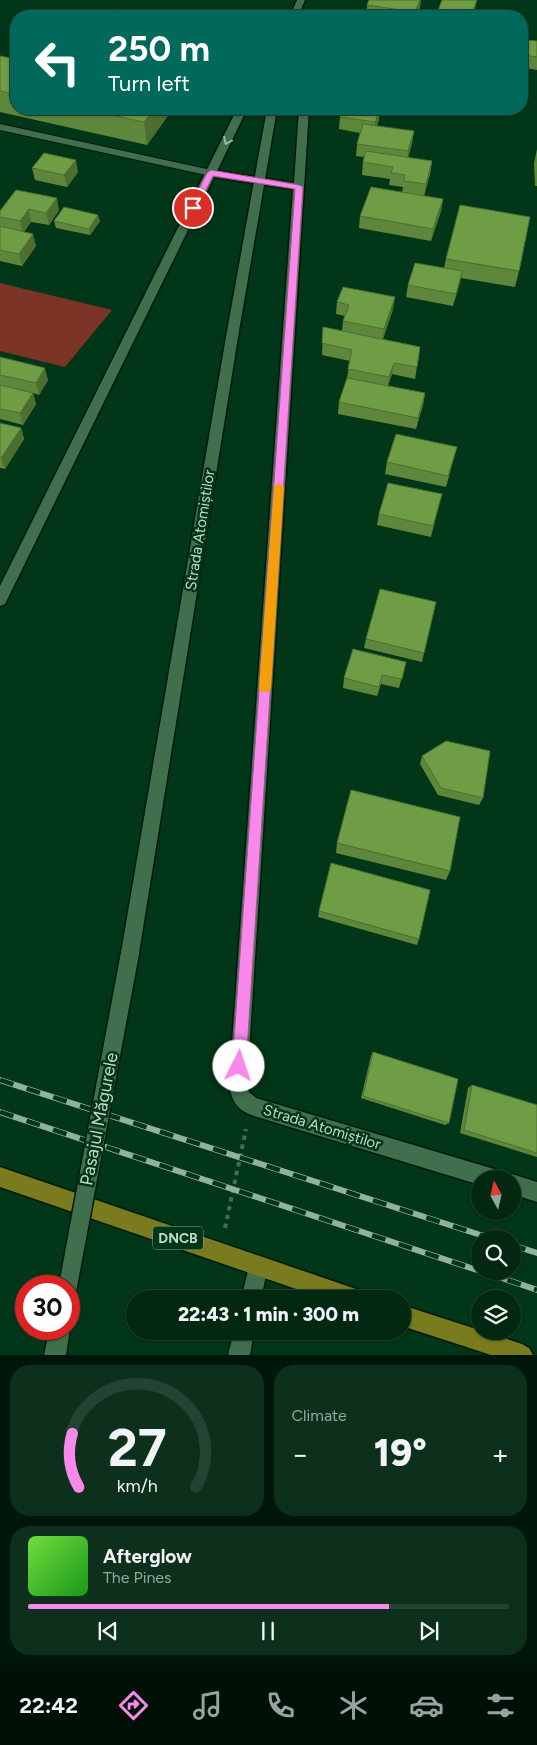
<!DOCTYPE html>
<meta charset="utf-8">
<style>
:root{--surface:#022812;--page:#0c301b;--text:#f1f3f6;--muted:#96a69f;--line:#234432;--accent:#f888ea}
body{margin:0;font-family:Figtree,sans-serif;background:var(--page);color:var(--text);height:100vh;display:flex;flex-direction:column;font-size:19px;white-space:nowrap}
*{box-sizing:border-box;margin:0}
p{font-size:16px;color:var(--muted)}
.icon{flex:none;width:28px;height:28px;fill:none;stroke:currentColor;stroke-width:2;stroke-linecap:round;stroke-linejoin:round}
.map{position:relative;height:1355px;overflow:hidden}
.drawer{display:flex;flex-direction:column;gap:10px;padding:10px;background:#01160a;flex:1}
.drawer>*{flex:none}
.hud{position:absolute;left:10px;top:10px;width:518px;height:105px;border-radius:20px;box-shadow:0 1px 4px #0004,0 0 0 1px var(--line);background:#00695c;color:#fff;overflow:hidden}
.needle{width:32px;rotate:352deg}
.buttons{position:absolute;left:471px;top:1170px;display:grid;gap:10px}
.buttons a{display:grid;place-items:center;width:50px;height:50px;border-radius:50%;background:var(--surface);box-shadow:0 1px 4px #0004,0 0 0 1px var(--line);font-size:25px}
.speed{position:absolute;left:15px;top:1275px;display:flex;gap:10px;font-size:25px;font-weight:700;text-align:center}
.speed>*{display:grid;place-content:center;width:65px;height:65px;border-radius:50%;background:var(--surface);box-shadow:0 1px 4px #0004,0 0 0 1px var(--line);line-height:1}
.speed .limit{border:8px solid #d22;background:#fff;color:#111}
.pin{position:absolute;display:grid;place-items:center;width:42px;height:42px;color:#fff;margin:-21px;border:2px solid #fff;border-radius:50%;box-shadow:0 1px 5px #0007}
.me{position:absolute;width:55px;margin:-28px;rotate:4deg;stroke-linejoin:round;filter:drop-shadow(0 0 4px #0008)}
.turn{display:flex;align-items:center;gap:18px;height:105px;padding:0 15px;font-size:22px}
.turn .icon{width:65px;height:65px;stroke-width:2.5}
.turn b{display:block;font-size:35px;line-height:42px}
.big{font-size:38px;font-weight:800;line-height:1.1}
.drawer .widget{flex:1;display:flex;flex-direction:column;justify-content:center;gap:8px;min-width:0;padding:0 18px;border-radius:20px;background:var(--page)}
.drawer .dial{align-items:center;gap:0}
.dial svg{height:130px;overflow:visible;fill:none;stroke:var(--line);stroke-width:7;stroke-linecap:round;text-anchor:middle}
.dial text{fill:var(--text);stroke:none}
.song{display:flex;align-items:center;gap:15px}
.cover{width:60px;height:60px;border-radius:8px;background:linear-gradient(135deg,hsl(100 70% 55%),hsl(120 70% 35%))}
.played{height:5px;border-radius:2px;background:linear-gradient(90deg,var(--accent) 75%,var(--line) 75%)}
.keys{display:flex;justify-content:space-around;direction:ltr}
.heat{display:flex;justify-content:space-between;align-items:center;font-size:28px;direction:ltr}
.drawer .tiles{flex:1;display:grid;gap:10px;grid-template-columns:1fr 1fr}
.widget:last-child{grid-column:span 2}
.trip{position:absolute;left:126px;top:1290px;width:285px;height:50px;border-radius:25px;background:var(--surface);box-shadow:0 1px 4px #0004,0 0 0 1px var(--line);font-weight:800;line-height:50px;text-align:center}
.tab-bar{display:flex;height:80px;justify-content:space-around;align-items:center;background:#011007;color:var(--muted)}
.tab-bar .icon{width:35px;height:35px}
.tab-bar .current{color:var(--accent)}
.tab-bar b{font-size:22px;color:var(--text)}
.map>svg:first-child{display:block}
.green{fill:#7c3426}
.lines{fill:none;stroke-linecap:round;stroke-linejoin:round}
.lane-casing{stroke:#021a0a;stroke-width:2}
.street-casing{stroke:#021a0a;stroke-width:3}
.secondary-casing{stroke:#021a0a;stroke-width:3}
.primary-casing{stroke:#021a0a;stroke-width:3}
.path{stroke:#436e53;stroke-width:4;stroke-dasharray:4.5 4.5;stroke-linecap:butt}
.lane{fill:#406f4e;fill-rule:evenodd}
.street{fill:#406f4e;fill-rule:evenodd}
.secondary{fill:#406f4e;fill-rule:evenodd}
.primary{fill:#7a7a1f;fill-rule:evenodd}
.rail-casing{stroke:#93b29c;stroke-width:6}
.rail{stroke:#023618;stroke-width:4.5;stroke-dasharray:14;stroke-linecap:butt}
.secondary-bridge-casing{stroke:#021a0a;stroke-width:21;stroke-linecap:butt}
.secondary-bridge{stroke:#406f4e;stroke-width:18}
.wall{fill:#5f873b}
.shaded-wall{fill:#4e6e30}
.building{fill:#6f9d45;stroke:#4e6e30}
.oneway{stroke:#9abaa2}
.route{fill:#f888ea;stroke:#a15898}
.slow{fill:#f59e0b}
.labels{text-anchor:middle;stroke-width:5;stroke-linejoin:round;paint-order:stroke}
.shield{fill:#023618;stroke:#88a992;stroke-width:1}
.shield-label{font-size:14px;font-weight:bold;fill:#c1dac6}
.street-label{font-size:15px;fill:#c1dac6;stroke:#023618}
.near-street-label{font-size:18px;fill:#c1dac6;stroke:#023618}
</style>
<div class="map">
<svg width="537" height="1355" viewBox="0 0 537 1355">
<rect width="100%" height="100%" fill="#023618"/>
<!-- green -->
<polygon class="green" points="0,283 112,310 65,367 0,351"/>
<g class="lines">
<defs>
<polygon id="lane" points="0,124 211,170 216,173 211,176 0,130"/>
<g id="street">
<path d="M237,109H247L217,171L294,183L299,109H309L247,1085L249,1092L256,1098L494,1169L501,1172L504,1179H480V1185L251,1115C236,1109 232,1100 229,1085L293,189L214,177L7,600L5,604L0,606V586Z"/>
<polygon points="512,1174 537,1182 537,1202 512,1194 512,1179 504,1179"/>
<polygon points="258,1256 265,1259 268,1266 261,1299 241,1299 251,1259"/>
<polygon points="234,1331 254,1331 250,1355 228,1355"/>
</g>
<g id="secondary">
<polygon points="297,0 305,0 298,16 290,16"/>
<polygon points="267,109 277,109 238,337 139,953 136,959 130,962 124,959 121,953 226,337"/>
<polygon points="69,1325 70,1329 66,1355 44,1355 50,1329 69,1329"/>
</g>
<g id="primary">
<polygon points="0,1167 356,1289 363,1292 366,1299 325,1299 0,1187"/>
<polygon points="402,1305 522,1344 529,1348 533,1355 491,1355 402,1326"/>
</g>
</defs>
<!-- lane casing -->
<use href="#lane" class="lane-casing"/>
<!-- street casing -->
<use href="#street" class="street-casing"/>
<!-- secondary casing -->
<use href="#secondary" class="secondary-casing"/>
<!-- primary casing -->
<use href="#primary" class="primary-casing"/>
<!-- path -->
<polyline class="path" points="225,1228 246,1129"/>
<!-- lane -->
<use href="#lane" class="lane"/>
<!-- street -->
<use href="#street" class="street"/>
<!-- secondary -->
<use href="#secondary" class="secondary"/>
<!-- primary -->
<use href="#primary" class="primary"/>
<defs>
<g id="rail">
<polyline points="0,1080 493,1239"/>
<polyline points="0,1112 480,1271"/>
<polyline points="512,1245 537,1253"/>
<polyline points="481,1271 537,1290"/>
</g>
</defs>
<!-- rail casing -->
<use href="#rail" class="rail-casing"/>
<!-- rail -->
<use href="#rail" class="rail"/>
<defs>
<polyline id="secondary-bridge" points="68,1286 130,953"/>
</defs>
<!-- secondary-bridge casing -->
<use href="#secondary-bridge" class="secondary-bridge-casing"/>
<!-- secondary-bridge -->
<use href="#secondary-bridge" class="secondary-bridge"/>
</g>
<!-- wall -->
<g class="wall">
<polygon points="367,5 420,9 417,16 366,16"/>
<polygon points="537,41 537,70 521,67 521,62 523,55"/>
<polygon points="0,56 16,59 16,109 169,109 169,114 147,145 0,112"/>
<polygon points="340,117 379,119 377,126 414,131 412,143 408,158 432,161 430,174 424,196 443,199 441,211 431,241 359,228 360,216 402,192 403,187 389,185 390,179 362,175 363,162 364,157 356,156 357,144 360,133 339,129"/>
<polygon points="537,149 537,186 535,186 534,163"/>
<polygon points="32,168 78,172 67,187 35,180"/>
<polygon points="16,190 59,210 49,225 31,222 24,232 36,246 22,266 0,261 0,211"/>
<polygon points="54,221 100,221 90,235 56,228"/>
<polygon points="446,259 519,271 515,287 461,278 453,306 406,297 408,285 444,268"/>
<polygon points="337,302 393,309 383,339 420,347 415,379 392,374 388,386 425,393 423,405 416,429 338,414 339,402 347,378 350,361 322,355 323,327 342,331 343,321 345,316 336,314"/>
<polygon points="0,357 48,380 39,395 33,393 36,404 23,425 0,419"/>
<polygon points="0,423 21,428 24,439 5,469 0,468"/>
<polygon points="457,447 446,487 385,474 387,462"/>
<polygon points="439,505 431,537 377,525 379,514"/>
<polygon points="366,639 424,653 422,662 364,648"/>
<polygon points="406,662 399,688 381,684 377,696 343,688 344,678"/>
<polygon points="422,756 483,798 479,805 438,795 420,764"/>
<polygon points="337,843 450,871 446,880 336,853"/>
<polygon points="319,911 419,939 417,945 318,917"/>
<polygon points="373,1052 449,1123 445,1125 361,1098 371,1056"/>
<polygon points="472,1085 537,1105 537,1157 460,1133 468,1088"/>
</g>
<!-- shaded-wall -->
<g class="shaded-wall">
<polygon points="420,0 421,0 420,9 417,16 415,16 415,12"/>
<polygon points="477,0 475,10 473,16 471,16"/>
<polygon points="154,109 169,109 169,114 147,145 144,122"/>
<polygon points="380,109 379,119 374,135 375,122"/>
<polygon points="414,131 412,143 407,163 408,151"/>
<polygon points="76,160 78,172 67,187 64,175"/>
<polygon points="432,161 430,174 424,196 426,184"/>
<polygon points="57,198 59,210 49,225 46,213"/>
<polygon points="443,199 441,211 431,241 433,229"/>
<polygon points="29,209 31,222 23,233 20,221"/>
<polygon points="98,215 100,221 90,235 89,229"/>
<polygon points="33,234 36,246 22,266 19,254"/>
<polygon points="462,271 460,283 453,306 456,294"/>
<polygon points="395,297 393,309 382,341 384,329"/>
<polygon points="394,363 392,374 387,389 389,377"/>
<polygon points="45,368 48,380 39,395 36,383"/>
<polygon points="33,393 36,404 23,425 20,413"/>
<polygon points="425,393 423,405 416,429 418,418"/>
<polygon points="21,428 24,439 5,469 1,458"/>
</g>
<!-- building -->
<g class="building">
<polygon points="369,0 420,0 415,12 367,5"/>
<polygon points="442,0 477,0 471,16 436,16"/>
<polygon points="114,9 159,16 108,16"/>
<polygon points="527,40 537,41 537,57 523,55"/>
<polygon points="0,56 16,59 16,94 0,91"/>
<polygon points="83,109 154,109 144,122"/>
<polygon points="343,109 380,109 375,122 340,117"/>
<polygon points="363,124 414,131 408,151 357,144"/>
<polygon points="366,151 432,161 426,184 404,181 405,175 391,173 393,167 363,162"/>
<polygon points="44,153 76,160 64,175 32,168"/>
<polygon points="371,187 443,199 433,229 360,216"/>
<polygon points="16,190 57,198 46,213 29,209 20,221 0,217 0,211"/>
<polygon points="460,205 530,217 519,271 446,259"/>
<polygon points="64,207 98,215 89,229 54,221"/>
<polygon points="0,226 33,234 19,254 0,250"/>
<polygon points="415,263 462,271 456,294 408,285"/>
<polygon points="343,287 395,297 384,329 343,321 349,305 337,302"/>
<polygon points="323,327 420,347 417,367 394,363 389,377 348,369 352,350 322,343"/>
<polygon points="0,357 45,368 36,383 0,375"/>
<polygon points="347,378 425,393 418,418 339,402"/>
<polygon points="0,385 33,393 20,413 0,409"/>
<polygon points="0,423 21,428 1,458 0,458"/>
<polygon points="396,434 457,447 448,476 387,462"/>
<polygon points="388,483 442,494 433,526 379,514"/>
<polygon points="380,589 436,602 424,653 366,639"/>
<polygon points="353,649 406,662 402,679 382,675 379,687 344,678"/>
<polygon points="446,741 490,751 483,798 441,788 422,756"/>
<polygon points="351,790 460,817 450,871 337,843"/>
<polygon points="331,863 430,890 419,939 319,911"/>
<polygon points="373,1052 458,1079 449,1123 363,1096"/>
<polygon points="472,1085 537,1105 537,1153 464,1130"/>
</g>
<!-- one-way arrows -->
<defs><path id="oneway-chevron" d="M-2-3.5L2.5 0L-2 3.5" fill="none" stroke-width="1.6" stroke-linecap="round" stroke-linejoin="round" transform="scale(1.25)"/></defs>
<use class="oneway" href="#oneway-chevron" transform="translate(227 141) rotate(116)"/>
<!-- route -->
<polygon class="route" points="211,170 299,185 303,187 246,1066 244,1071 239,1073 234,1071 232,1066 295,189 213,176 196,210 190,210 189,208 207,173"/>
<!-- slow -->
<polygon class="slow" points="279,483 284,487 271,688 269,692 261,692 259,688 274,487"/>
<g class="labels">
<!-- shield labels -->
<rect class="shield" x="153" y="1226.5" width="50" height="23" rx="4"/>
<g class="shield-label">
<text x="178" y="1243">DNCB</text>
</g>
<!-- street labels -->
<g class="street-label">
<text transform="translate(200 530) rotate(-81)" y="5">Strada Atomiștilor</text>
<text transform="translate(322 1127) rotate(17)" y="5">Strada Atomiștilor</text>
</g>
<!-- near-street labels -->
<g class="near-street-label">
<text transform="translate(99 1119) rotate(-79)" y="6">Pasajul Măgurele</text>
</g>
</g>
</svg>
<div class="buttons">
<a><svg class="needle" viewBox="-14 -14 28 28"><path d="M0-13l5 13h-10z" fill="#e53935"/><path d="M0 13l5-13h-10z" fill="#96a69f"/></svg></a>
<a><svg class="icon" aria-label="search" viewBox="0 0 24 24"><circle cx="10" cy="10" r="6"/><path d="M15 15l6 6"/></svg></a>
<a><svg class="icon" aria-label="layers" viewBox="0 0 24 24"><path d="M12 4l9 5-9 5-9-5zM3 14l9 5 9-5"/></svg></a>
</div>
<div class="speed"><div class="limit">30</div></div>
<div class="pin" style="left:193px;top:208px;background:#d93025"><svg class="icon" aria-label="arrive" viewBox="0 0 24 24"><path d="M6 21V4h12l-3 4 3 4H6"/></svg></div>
<svg class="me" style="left:239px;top:1066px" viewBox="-20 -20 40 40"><circle r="19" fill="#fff"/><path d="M0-13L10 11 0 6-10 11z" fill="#f888ea"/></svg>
<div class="trip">22:43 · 1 min · 300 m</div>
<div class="hud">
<div class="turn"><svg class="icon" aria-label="left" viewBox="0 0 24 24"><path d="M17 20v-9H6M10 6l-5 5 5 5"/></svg><div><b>250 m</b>Turn left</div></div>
</div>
</div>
<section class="drawer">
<div class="tiles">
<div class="widget dial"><svg viewBox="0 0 100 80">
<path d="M14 69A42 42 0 1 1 86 69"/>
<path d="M14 69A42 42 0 0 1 10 36" stroke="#f888ea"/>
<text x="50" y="56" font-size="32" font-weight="700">27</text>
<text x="50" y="72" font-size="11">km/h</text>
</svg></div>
<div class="widget"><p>Climate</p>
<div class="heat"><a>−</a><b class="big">19°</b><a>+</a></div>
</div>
<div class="widget">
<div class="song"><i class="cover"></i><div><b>Afterglow</b><p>The Pines</p></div></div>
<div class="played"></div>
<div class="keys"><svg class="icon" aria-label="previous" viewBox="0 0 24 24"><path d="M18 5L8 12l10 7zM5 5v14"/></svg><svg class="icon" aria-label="pause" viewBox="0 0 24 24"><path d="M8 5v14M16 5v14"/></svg><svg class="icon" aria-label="next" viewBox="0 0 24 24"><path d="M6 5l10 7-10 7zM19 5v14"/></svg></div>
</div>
</div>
</section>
<nav class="tab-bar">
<b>22:42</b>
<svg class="icon current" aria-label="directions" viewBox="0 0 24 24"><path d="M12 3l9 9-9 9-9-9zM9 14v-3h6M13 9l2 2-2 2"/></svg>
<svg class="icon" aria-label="music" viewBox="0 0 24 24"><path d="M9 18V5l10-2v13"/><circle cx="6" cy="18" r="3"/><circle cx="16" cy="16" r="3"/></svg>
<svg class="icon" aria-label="phone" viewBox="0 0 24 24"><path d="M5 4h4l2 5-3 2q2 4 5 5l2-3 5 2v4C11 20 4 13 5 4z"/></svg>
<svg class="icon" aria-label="climate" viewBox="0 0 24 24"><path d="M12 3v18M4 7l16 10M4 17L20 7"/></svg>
<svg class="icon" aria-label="car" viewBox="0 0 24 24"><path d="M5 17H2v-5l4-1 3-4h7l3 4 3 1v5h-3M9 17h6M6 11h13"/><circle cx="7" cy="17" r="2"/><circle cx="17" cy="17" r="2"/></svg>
<svg class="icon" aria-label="filters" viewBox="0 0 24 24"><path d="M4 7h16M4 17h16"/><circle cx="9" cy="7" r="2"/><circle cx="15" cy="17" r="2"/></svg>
</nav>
